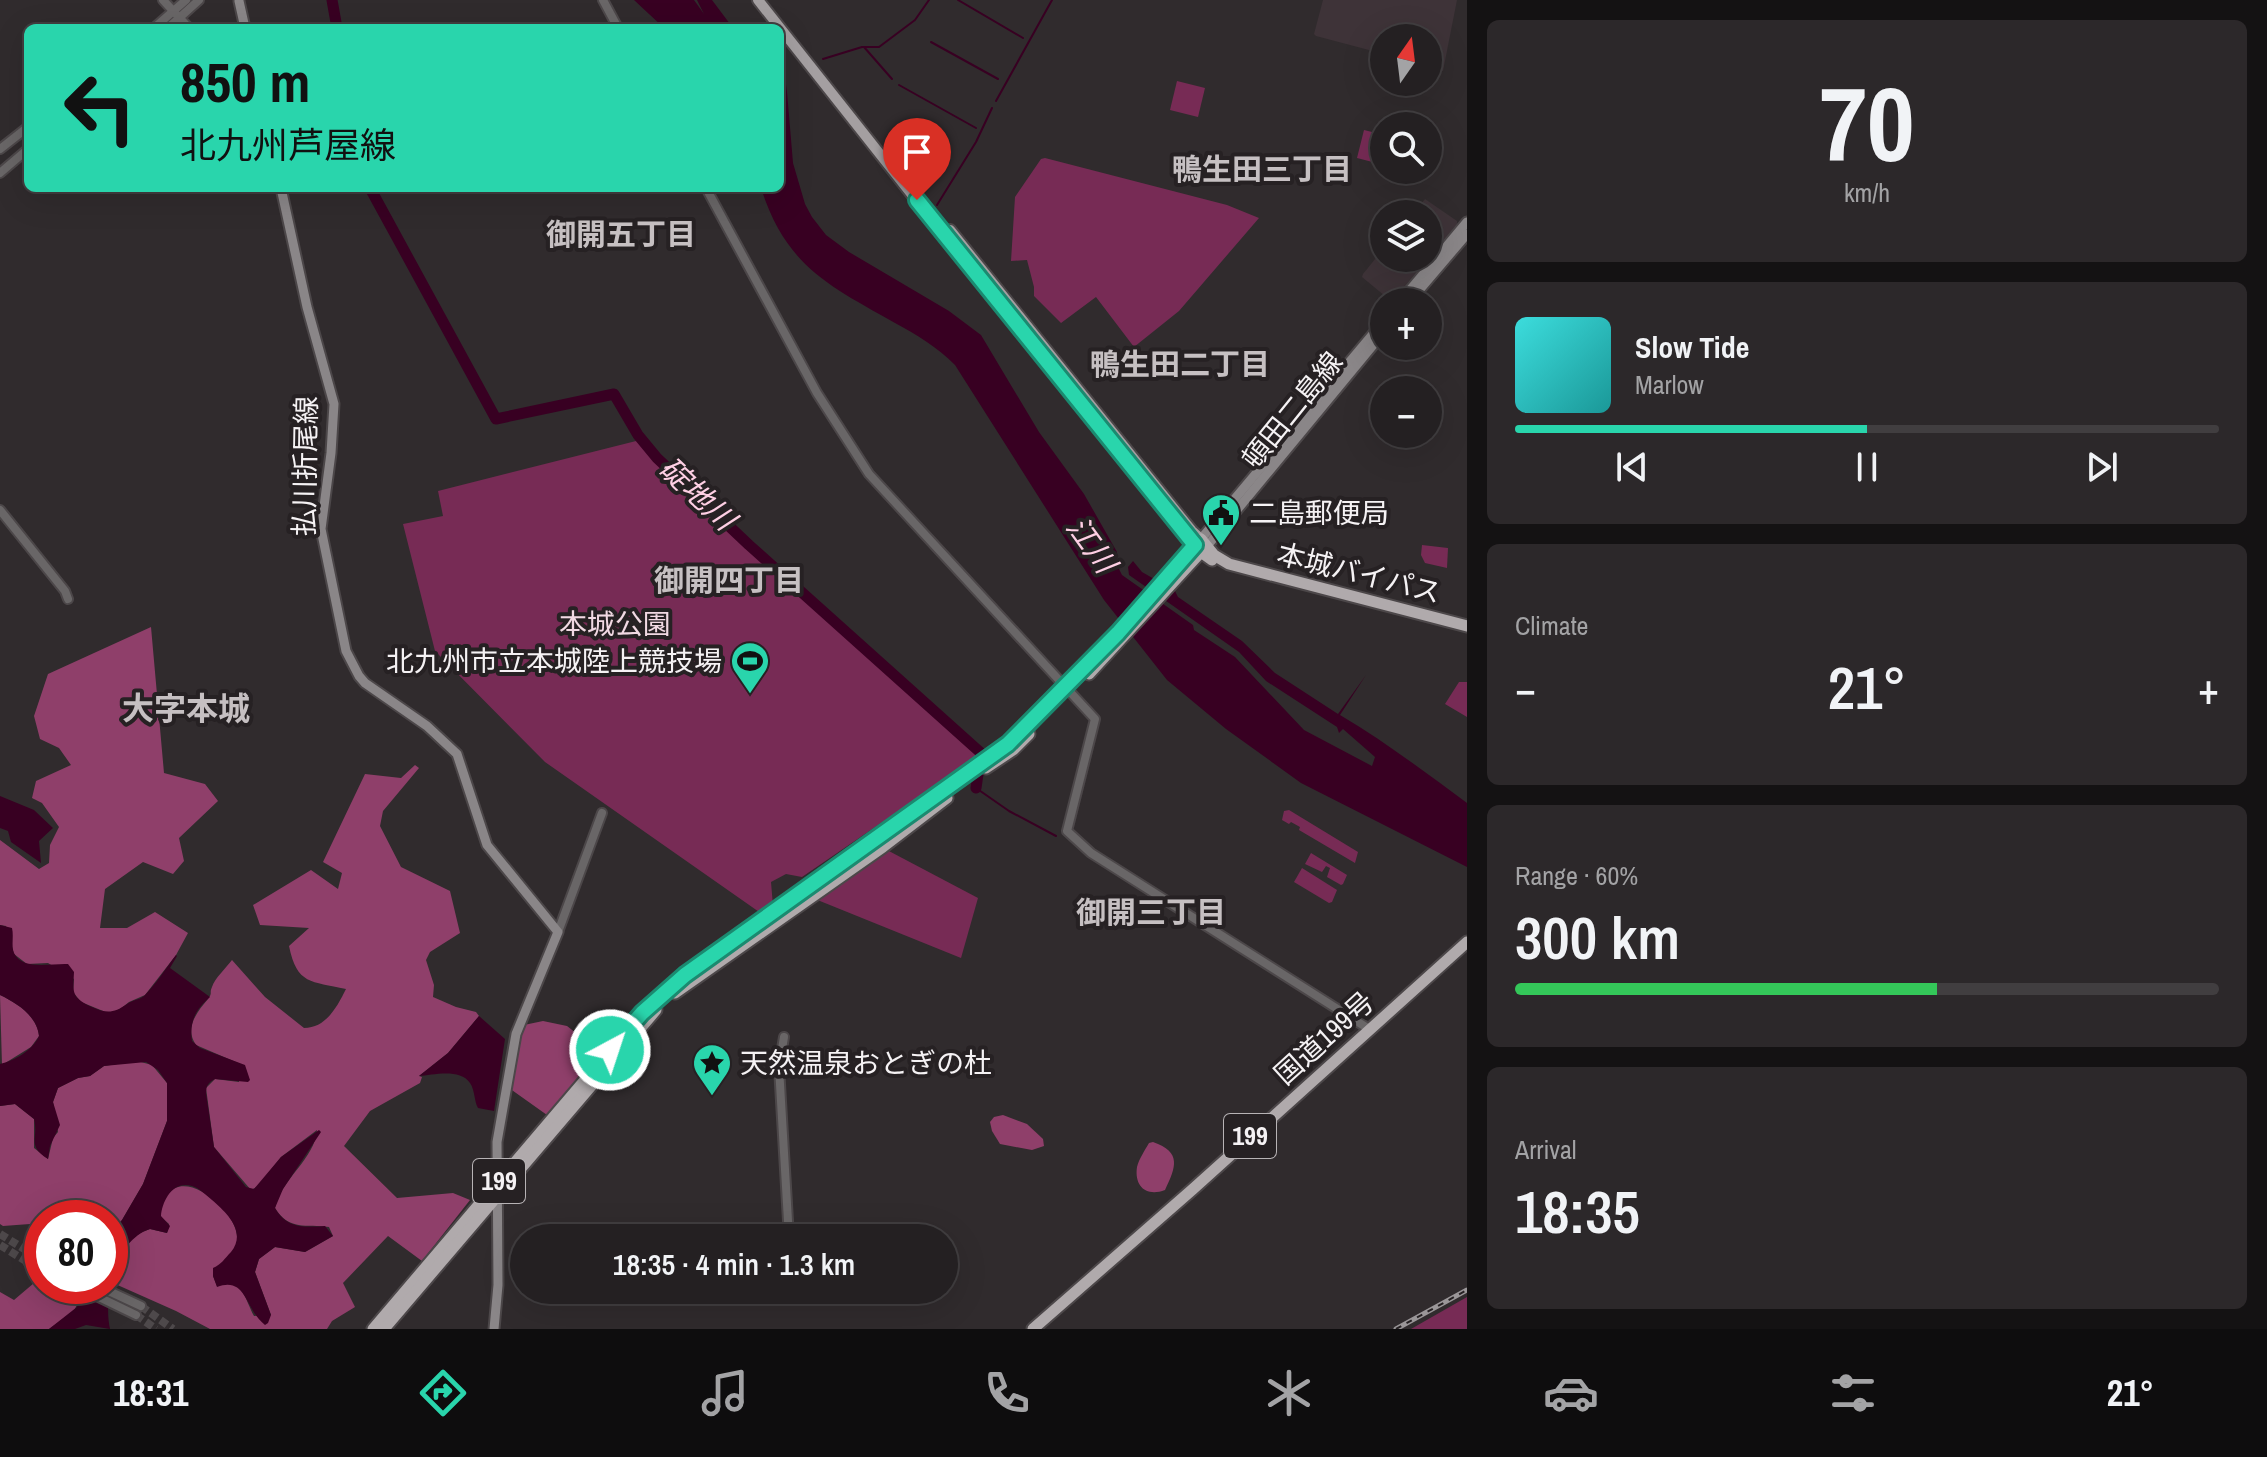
<!DOCTYPE html>
<meta charset="utf-8">
<style>
:root{--surface:#242022;--page:#2c282a;--text:#f1f3f6;--muted:#a3a3a5;--line:#413e40;--accent:#29d5ac}
body{margin:0;font-family:"Archivo Narrow","Noto Sans JP",sans-serif;background:var(--page);color:var(--text);height:100vh;display:flex;flex-direction:column;font-size:30px;white-space:nowrap}
*{box-sizing:border-box;margin:0}
p{font-size:26px;color:var(--muted)}
.icon{flex:none;width:44px;height:44px;fill:none;stroke:currentColor;stroke-width:2;stroke-linecap:round;stroke-linejoin:round}
.map{position:relative;flex:1;overflow:hidden}
.panel{display:flex;flex-direction:column;gap:20px;padding:20px;background:#141213;width:800px}
.panel>*{flex:none}
.banner{position:absolute;left:24px;top:24px;width:760px;height:168px;border-radius:12px;box-shadow:0 8px 32px #0002,0 0 0 2px var(--line);background:#29d5ac;color:#111;overflow:hidden}
.needle{width:52px;rotate:14deg}
.controls{position:absolute;left:1370px;top:24px;display:grid;gap:16px}
.controls a{display:grid;place-items:center;width:72px;height:72px;border-radius:50%;background:var(--surface);box-shadow:0 8px 32px #0002,0 0 0 2px var(--line);font-size:40px}
.speed{position:absolute;left:24px;top:1200px;display:flex;gap:16px;font-size:40px;font-weight:700;text-align:center}
.speed>*{display:grid;place-content:center;width:104px;height:104px;border-radius:50%;background:var(--surface);box-shadow:0 8px 32px #0002,0 0 0 2px var(--line);line-height:1}
.speed .limit{border:12px solid #d22;background:#fff;color:#111}
.pin{position:absolute;display:grid;place-items:center;width:68px;height:68px;color:#fff;margin:-82px -34px;border-radius:50% 50% 50% 0;rotate:-45deg;box-shadow:0 0 8px #0007}
.pin .icon{rotate:45deg}
.me{position:absolute;width:88px;margin:-44px;rotate:40deg;stroke-linejoin:round;filter:drop-shadow(0 0 6px #0008)}
.turn{display:flex;align-items:center;gap:28px;height:168px;padding:0 24px;font-size:36px}
.turn .icon{width:104px;height:104px;stroke-width:2.5}
.turn b{display:block;font-size:56px;line-height:68px}
.big{font-size:60px;font-weight:600;line-height:1.1}
.panel .tile{flex:1;display:flex;flex-direction:column;justify-content:center;gap:12px;min-width:0;padding:0 28px;border-radius:12px;background:var(--page)}
.panel .dial{align-items:center;gap:0}
.dial b{font-size:104px;line-height:1}
.song{display:flex;align-items:center;gap:24px}
.cover{width:96px;height:96px;border-radius:12px;background:linear-gradient(135deg,hsl(180 70% 55%),hsl(180 70% 35%))}
.played{height:8px;border-radius:4px;background:linear-gradient(90deg,var(--accent) 50%,var(--line) 50%)}
.keys{display:flex;justify-content:space-around;direction:ltr}
.heat{display:flex;justify-content:space-between;align-items:center;font-size:44px;direction:ltr}
.charge{height:12px;border-radius:6px;background:linear-gradient(90deg,#34c759 60%,var(--line) 0)}
.trip{position:absolute;left:510px;top:1224px;width:448px;height:80px;border-radius:40px;background:var(--surface);box-shadow:0 8px 32px #0002,0 0 0 2px var(--line);font-weight:600;line-height:80px;text-align:center}
.tab-bar{display:flex;height:128px;justify-content:space-around;align-items:center;background:#0e0d0e;color:var(--muted)}
.tab-bar .icon{width:56px;height:56px}
.tab-bar .active{color:var(--accent)}
.tab-bar b{font-size:36px;color:var(--text)}
main{display:flex;flex:1;min-height:0}
.map>svg:first-child{display:block}
.built{fill:#3e3338}
.green{fill:#772b55}
.forest{fill:#8f3f6a}
.water{fill:#380022}
.lines{fill:none;stroke-linecap:round;stroke-linejoin:round}
.stream{stroke:#380022;stroke-width:2}
.river{stroke:#380022;stroke-width:11}
.tertiary-tunnel{stroke:#4e494b;stroke-width:8;stroke-dasharray:8 4;stroke-linecap:butt}
.tertiary-casing{stroke:#4c4749;stroke-width:12}
.secondary-casing{stroke:#4c4749;stroke-width:13}
.primary-casing{stroke:#4c4749;stroke-width:14}
.trunk-casing{stroke:#4c4749;stroke-width:15}
.tertiary{stroke:#696667;stroke-width:8}
.secondary{stroke:#8a8688;stroke-width:9}
.primary{stroke:#a49fa1;stroke-width:10}
.trunk{stroke:#b0aaac;stroke-width:11}
.rail-casing{stroke:#9a9698;stroke-width:5}
.rail{stroke:#262123;stroke-width:2;stroke-dasharray:6;stroke-linecap:butt}
.route-casing{stroke:#1b8a70;stroke-width:20}
.route{stroke:#29d5ac;stroke-width:14}
.labels{text-anchor:middle;stroke-width:8;stroke-linejoin:round;paint-order:stroke}
.shield{fill:#262123;stroke:#b7b3b5;stroke-width:2}
.shield-label{font-size:26px;font-weight:bold;fill:#f5f2f4}
.street-label{font-size:28px;fill:#f5f2f4;stroke:#262123}
.poi-label{font-size:28px;fill:#f5f2f4;stroke:#262123;text-anchor:start}
.park-label{font-size:28px;fill:#f1d9e3;stroke:#262123}
.neighbourhood-label{font-size:30px;font-weight:bold;fill:#c6c0c2;stroke:#262123}
.water-label{font-size:30px;font-style:italic;fill:#fecfe4;stroke:#262123}
.quarter-label{font-size:32px;font-weight:bold;fill:#c6c0c2;stroke:#262123}
</style>
<main>
<div class="map">
<svg width="1467" height="1329" viewBox="0 0 1467 1329">
<rect width="100%" height="100%" fill="#302b2d"/>
<!-- built -->
<g class="built">
<polygon points="1323,0 1457,0 1443,71 1428,66 1428,38 1384,38 1384,54 1316,36 1314,34"/>
<polygon points="1425,199 1457,221 1457,224 1393,300 1391,301 1362,277 1363,274 1384,248 1384,258 1428,258 1428,214 1413,214"/>
</g>
<!-- green -->
<g class="green">
<polygon points="1177,81 1205,88 1198,117 1170,110"/>
<polygon points="1364,130 1384,135 1384,165 1357,158"/>
<polygon points="1045,158 1227,205 1259,218 1179,311 1134,347 1096,297 1061,323 1034,296 1034,287 1027,260 1011,261 1015,197 1041,159"/>
<polygon points="640,440 648,451 750,547 978,752 979,756 802,877 786,874 771,882 773,906 762,914 545,762 435,651 403,524 443,516 438,491"/>
<polygon points="1422,545 1448,548 1447,568 1425,563 1421,555"/>
<polygon points="1459,682 1467,682 1467,717 1445,704"/>
<polygon points="1289,810 1358,852 1355,863 1299,830 1300,827 1291,822 1289,824 1282,820 1284,811"/>
<polygon points="887,850 978,898 961,958 815,899"/>
<polygon points="1311,853 1347,875 1343,884 1341,885 1327,877 1330,868 1326,866 1322,872 1305,864"/>
<polygon points="1302,868 1337,890 1332,902 1329,903 1294,882"/>
<polygon points="1467,1297 1467,1329 1411,1329"/>
</g>
<!-- forest -->
<g class="forest">
<polygon points="151,627 164,773 205,784 218,801 179,838 184,861 173,874 143,862 105,889 100,928 127,928 155,912 188,933 176,955 145,995 129,1002 119,1010 108,1013 81,1002 73,992 74,979 48,963 27,964 14,954 6,926 0,925 0,840 39,869 49,863 50,845 59,827 42,803 32,798 36,781 71,765 59,748 40,739 34,716 48,674"/>
<path d="M415,765L419,768L383,811L380,826L401,867L450,891L460,933L430,952L426,960L434,985L433,997L456,1007L476,1012L479,1016L448,1053L419,1076L422,1077L420,1083L370,1111L344,1146L397,1198L453,1193L470,1200L422,1261L388,1236L343,1283L355,1307L332,1321L327,1329H210L176,1311L113,1283C116,1259 125,1237 150,1229L167,1233L169,1224L160,1216C167,1150 242,1210 237,1241C236,1252 220,1266 213,1276L217,1286C243,1278 244,1297 254,1316L271,1315L255,1272L259,1259L275,1247L305,1252L333,1236L329,1227C306,1224 289,1231 275,1208C281,1179 315,1159 317,1130L281,1157L258,1186L251,1190L214,1147L206,1088L215,1079L239,1082L238,1063L196,1045C184,1028 197,1012 208,999C213,992 209,994 212,987C215,978 226,968 232,960L265,997L304,1028C326,1028 337,1007 346,989C311,981 297,985 289,946L309,928L260,925L253,905L311,870L338,889L342,873L323,862L365,774L401,778Z"/>
<path d="M0,995C17,1003 37,1016 39,1036L31,1047L2,1065Z"/>
<polygon points="543,1021 567,1026 576,1033 611,1042 547,1115 509,1088 524,1025"/>
<polygon points="137,1061 152,1065 167,1083 167,1121 143,1184 122,1220 110,1233 110,1218 42,1218 42,1238 30,1224 3,1226 0,1224 0,1106 15,1104 34,1119 34,1148 48,1159 53,1138 58,1132 53,1102 58,1088 78,1078 90,1076 104,1066"/>
<polygon points="1003,1115 1027,1124 1043,1139 1044,1146 1032,1150 1000,1144 992,1131 990,1122 994,1117"/>
<path d="M1153,1142C1182,1152 1176,1167 1165,1190C1147,1197 1134,1187 1137,1167C1139,1159 1145,1150 1149,1143Z"/>
<polygon points="34,1283 79,1300 74,1311 49,1329 0,1329 0,1292 14,1300"/>
</g>
<!-- water -->
<g class="water">
<polygon points="634,0 694,0 704,14 697,0 712,0 733,28 664,28"/>
<path d="M780,71L785,77L787,92L793,163L805,204L812,217L826,235L849,252L949,311L981,335L1039,432L1084,494L1117,552V565L1122,575L1193,625L1194,630L1235,657L1304,730L1372,766L1375,757L1343,729L1339,733L1337,727L1266,681L1239,652L1129,575L1128,567L1133,561L1142,572L1175,591L1178,597L1242,641L1275,673L1338,714L1366,675L1340,715C1384,741 1425,772 1467,803V867L1301,783L1226,729L1167,680L1104,600L955,365C937,347 917,335 895,323C828,285 786,266 761,188H780V120L781,127L786,125Z"/>
<polygon points="0,796 34,810 53,828 39,841 41,863 11,842 8,831 0,828"/>
<path d="M0,925L12,928C14,936 11,946 14,953C22,971 52,963 68,964L74,972C73,993 71,997 92,1007C107,1014 114,1013 127,1004C132,1000 139,1000 144,996C156,984 166,968 176,955L177,956L170,968L210,997C196,1009 189,1022 192,1041L200,1048L245,1065L250,1080L248,1082L215,1079C209,1082 206,1085 206,1093L214,1147L246,1187L254,1189L281,1157L319,1130L321,1132L283,1189L275,1208C287,1229 304,1227 325,1226L333,1236L305,1252L275,1247L259,1259L255,1272L271,1315L268,1323L265,1325C245,1310 247,1276 217,1287L213,1276V1268C222,1264 224,1259 231,1252C247,1232 227,1213 212,1200C206,1195 199,1188 192,1186C173,1180 162,1201 161,1216L170,1226L167,1233L150,1229C115,1240 103,1298 110,1329L86,1325L75,1329H49L77,1307L84,1286H110V1233L122,1220L143,1184L167,1121V1083L158,1070L146,1062L104,1066L90,1076L78,1078L58,1088L53,1102L60,1125L50,1146L48,1159C26,1145 39,1139 34,1119L15,1104L0,1106V1064C14,1061 33,1050 39,1036C37,1016 17,1003 0,995Z"/>
<path d="M479,1016L505,1039L494,1111L478,1108C474,1101 475,1090 470,1083C460,1068 433,1075 419,1076L448,1053Z"/>
</g>
<g class="lines">
<!-- stream -->
<g class="stream">
<polyline points="958,0 1023,38"/>
<polyline points="931,42 998,79"/>
<polyline points="864,47 892,79"/>
<polyline points="823,59 862,47 879,47 915,20 929,0"/>
<polyline points="899,85 976,128"/>
<polyline points="996,101 1052,0"/>
<polyline points="937,205 976,142 992,108"/>
<polyline points="976,788 1009,811 1056,836"/>
</g>
<!-- river -->
<g class="river">
<polyline points="332,0 337,28"/>
<polyline points="370,188 496,419 614,394 638,435 657,458 749,545 981,753 976,788"/>
</g>
<!-- tertiary-tunnel -->
<g class="tertiary-tunnel">
<polyline points="0,1234 34,1255"/>
<polyline points="0,1245 29,1263"/>
<polyline points="141,1306 173,1329"/>
<polyline points="136,1315 156,1329"/>
</g>
<defs>
<g id="tertiary">
<polyline points="163,0 189,28"/>
<polyline points="603,0 618,28"/>
<polyline points="154,28 186,0"/>
<polyline points="168,28 199,0"/>
<polyline points="0,149 28,127"/>
<polyline points="0,173 28,149"/>
<polyline points="706,188 817,393 869,474 1095,719 1067,831 1091,853 1369,1029"/>
<polyline points="0,510 65,591 68,599"/>
<polyline points="558,932 602,813"/>
<polyline points="784,1037 779,1067 789,1238"/>
<polyline points="34,1255 42,1259"/>
<polyline points="29,1263 42,1270"/>
<polyline points="76,1286 136,1315"/>
<polyline points="98,1286 141,1306"/>
</g>
<g id="secondary">
<polyline points="239,1 245,28"/>
<polyline points="281,188 307,307 334,404 331,453 321,529 346,651 359,676 365,683 427,726 457,754 487,845 558,932 516,1034 497,1142 498,1285 494,1329"/>
<polyline points="1400,302 1467,222"/>
<polyline points="1409,302 1467,234"/>
<polyline points="1201,539 1384,321"/>
<polyline points="1203,551 1384,332"/>
</g>
<g id="primary">
<polyline points="758,0 974,273 1200,551"/>
<polyline points="950,230 1192,531 1201,539"/>
</g>
<g id="trunk">
<polyline points="1089,674 1201,552 1212,560"/>
<polyline points="986,768 1013,750 1029,734"/>
<polyline points="675,993 883,847 947,798"/>
<polyline points="373,1329 642,1013 685,975 1008,744 1118,633 1201,539 1214,555 1229,564 1467,626"/>
<polyline points="384,1329 656,1010"/>
<polyline points="1033,1329 1193,1189 1467,942"/>
</g>
</defs>
<!-- tertiary casing -->
<use href="#tertiary" class="tertiary-casing"/>
<!-- secondary casing -->
<use href="#secondary" class="secondary-casing"/>
<!-- primary casing -->
<use href="#primary" class="primary-casing"/>
<!-- trunk casing -->
<use href="#trunk" class="trunk-casing"/>
<!-- tertiary -->
<use href="#tertiary" class="tertiary"/>
<!-- secondary -->
<use href="#secondary" class="secondary"/>
<!-- primary -->
<use href="#primary" class="primary"/>
<!-- trunk -->
<use href="#trunk" class="trunk"/>
<defs>
<polyline id="rail" points="1396,1329 1467,1290"/>
</defs>
<!-- rail casing -->
<use href="#rail" class="rail-casing"/>
<!-- rail -->
<use href="#rail" class="rail"/>
</g>
<g class="lines">
<defs>
<polyline id="route" points="610,1050 642,1013 685,975 1008,744 1118,633 1195,545 917,200"/>
</defs>
<!-- route casing -->
<use href="#route" class="route-casing"/>
<!-- route -->
<use href="#route" class="route"/>
</g>
<!-- icons -->
<defs>
<symbol id="civic-pin" viewBox="-11 -11 22 30"><path d="M0 17L-7.5 6A9.5 9.5 0 1 1 7.5 6Z" fill="#29d5ac" stroke="#262123"/><path d="M-.6-6.5H3V-4.5H.6V-3L4-1V1h2V6H-6V1h2V-1L-.6-3ZM-1.2 2.5V6h2.4V2.5Z" fill="#111"/></symbol>
<symbol id="stadium-pin" viewBox="-11 -11 22 30"><path d="M0 17L-7.5 6A9.5 9.5 0 1 1 7.5 6Z" fill="#29d5ac" stroke="#262123"/><path d="M0-5a6.5 5 0 1 0 0 10a6.5 5 0 1 0 0-10ZM-3.5-1.8h7v3.6h-7Z" fill="#111"/></symbol>
<symbol id="sight-pin" viewBox="-11 -11 22 30"><path d="M0 17L-7.5 6A9.5 9.5 0 1 1 7.5 6Z" fill="#29d5ac" stroke="#262123"/><path d="M0-6L1.8-2.2L6-1.7L2.9 1.2L3.7 5.4L0 3.3L-3.7 5.4L-2.9 1.2L-6-1.7L-1.8-2.2Z" fill="#111"/></symbol>
</defs>
<g fill-rule="evenodd">
<use href="#civic-pin" x="1199" y="491" width="44" height="60"/>
<use href="#stadium-pin" x="728" y="639" width="44" height="60"/>
<use href="#sight-pin" x="690" y="1041" width="44" height="60"/>
</g>
<g class="labels">
<!-- shield labels -->
<g class="shield">
<rect x="1224" y="1114" width="52" height="44" rx="6"/>
<rect x="473" y="1159" width="52" height="44" rx="6"/>
</g>
<g class="shield-label">
<text x="1250" y="1145">199</text>
<text x="499" y="1190">199</text>
</g>
<!-- street labels -->
<g class="street-label">
<text transform="translate(1292 410) rotate(-51)" y="10">頓田二島線</text>
<text transform="translate(305 466) rotate(-89)" y="10">払川折尾線</text>
<text transform="translate(1359 573) rotate(14)" y="10">本城バイパス</text>
<text transform="translate(1324 1038) rotate(-42)" y="10">国道199号</text>
</g>
<!-- poi labels -->
<g class="poi-label">
<text x="1249" y="523">二島郵便局</text>
<text x="722" y="671" text-anchor="end">北九州市立本城陸上競技場</text>
<text x="740" y="1073">天然温泉おとぎの杜</text>
</g>
<!-- park labels -->
<g class="park-label">
<text x="615" y="634">本城公園</text>
</g>
<!-- neighbourhood labels -->
<g class="neighbourhood-label">
<text x="1262" y="180">鴨生田三丁目</text>
<text x="621" y="245">御開五丁目</text>
<text x="1180" y="375">鴨生田二丁目</text>
<text x="729" y="591">御開四丁目</text>
<text x="1151" y="923">御開三丁目</text>
</g>
<!-- water labels -->
<g class="water-label">
<text transform="translate(697 494) rotate(43)" y="10">碇地川</text>
<text transform="translate(1091 545) rotate(54)" y="10">江川</text>
</g>
<!-- quarter labels -->
<g class="quarter-label">
<text x="186" y="720">大字本城</text>
</g>
</g>
</svg>
<div class="controls">
<a><svg class="needle" viewBox="-14 -14 28 28"><path d="M0-13l5 13h-10z" fill="#e53935"/><path d="M0 13l5-13h-10z" fill="#a3a3a5"/></svg></a>
<a><svg class="icon" aria-label="search" viewBox="0 0 24 24"><circle cx="10" cy="10" r="6"/><path d="M15 15l6 6"/></svg></a>
<a><svg class="icon" aria-label="layers" viewBox="0 0 24 24"><path d="M12 4l9 5-9 5-9-5zM3 14l9 5 9-5"/></svg></a>
<a>+</a>
<a>−</a>
</div>
<div class="speed"><div class="limit">80</div></div>
<div class="pin" style="left:917px;top:200px;background:#d93025"><svg class="icon" aria-label="arrive" viewBox="0 0 24 24"><path d="M6 21V4h12l-3 4 3 4H6"/></svg></div>
<svg class="me" style="left:610px;top:1050px" viewBox="-20 -20 40 40"><circle r="17" fill="#29d5ac" stroke="#fff" stroke-width="3"/><path d="M0-11L8 9 0 5-8 9z" fill="#fff"/></svg>
<div class="trip">18:35 · 4 min · 1.3 km</div>
<div class="banner">
<div class="turn"><svg class="icon" aria-label="left" viewBox="0 0 24 24"><path d="M17 20v-9H6M10 6l-5 5 5 5"/></svg><div><b>850 m</b>北九州芦屋線</div></div>
</div>
</div>
<section class="panel">
<div class="tile dial"><b>70</b><p>km/h</p></div>
<div class="tile">
<div class="song"><i class="cover"></i><div><b>Slow Tide</b><p>Marlow</p></div></div>
<div class="played"></div>
<div class="keys"><svg class="icon" aria-label="previous" viewBox="0 0 24 24"><path d="M18 5L8 12l10 7zM5 5v14"/></svg><svg class="icon" aria-label="pause" viewBox="0 0 24 24"><path d="M8 5v14M16 5v14"/></svg><svg class="icon" aria-label="next" viewBox="0 0 24 24"><path d="M6 5l10 7-10 7zM19 5v14"/></svg></div>
</div>
<div class="tile"><p>Climate</p>
<div class="heat"><a>−</a><b class="big">21°</b><a>+</a></div>
</div>
<div class="tile"><p>Range · 60%</p><b class="big">300 km</b><div class="charge"></div></div>
<div class="tile"><p>Arrival</p><b class="big">18:35</b></div>
</section>
</main>
<nav class="tab-bar">
<b>18:31</b>
<svg class="icon active" aria-label="directions" viewBox="0 0 24 24"><path d="M12 3l9 9-9 9-9-9zM9 14v-3h6M13 9l2 2-2 2"/></svg>
<svg class="icon" aria-label="music" viewBox="0 0 24 24"><path d="M9 18V5l10-2v13"/><circle cx="6" cy="18" r="3"/><circle cx="16" cy="16" r="3"/></svg>
<svg class="icon" aria-label="phone" viewBox="0 0 24 24"><path d="M5 4h4l2 5-3 2q2 4 5 5l2-3 5 2v4C11 20 4 13 5 4z"/></svg>
<svg class="icon" aria-label="climate" viewBox="0 0 24 24"><path d="M12 3v18M4 7l16 10M4 17L20 7"/></svg>
<svg class="icon" aria-label="car" viewBox="0 0 24 24"><path d="M5 17H2v-5l4-1 3-4h7l3 4 3 1v5h-3M9 17h6M6 11h13"/><circle cx="7" cy="17" r="2"/><circle cx="17" cy="17" r="2"/></svg>
<svg class="icon" aria-label="filters" viewBox="0 0 24 24"><path d="M4 7h16M4 17h16"/><circle cx="9" cy="7" r="2"/><circle cx="15" cy="17" r="2"/></svg>
<b>21°</b>
</nav>
